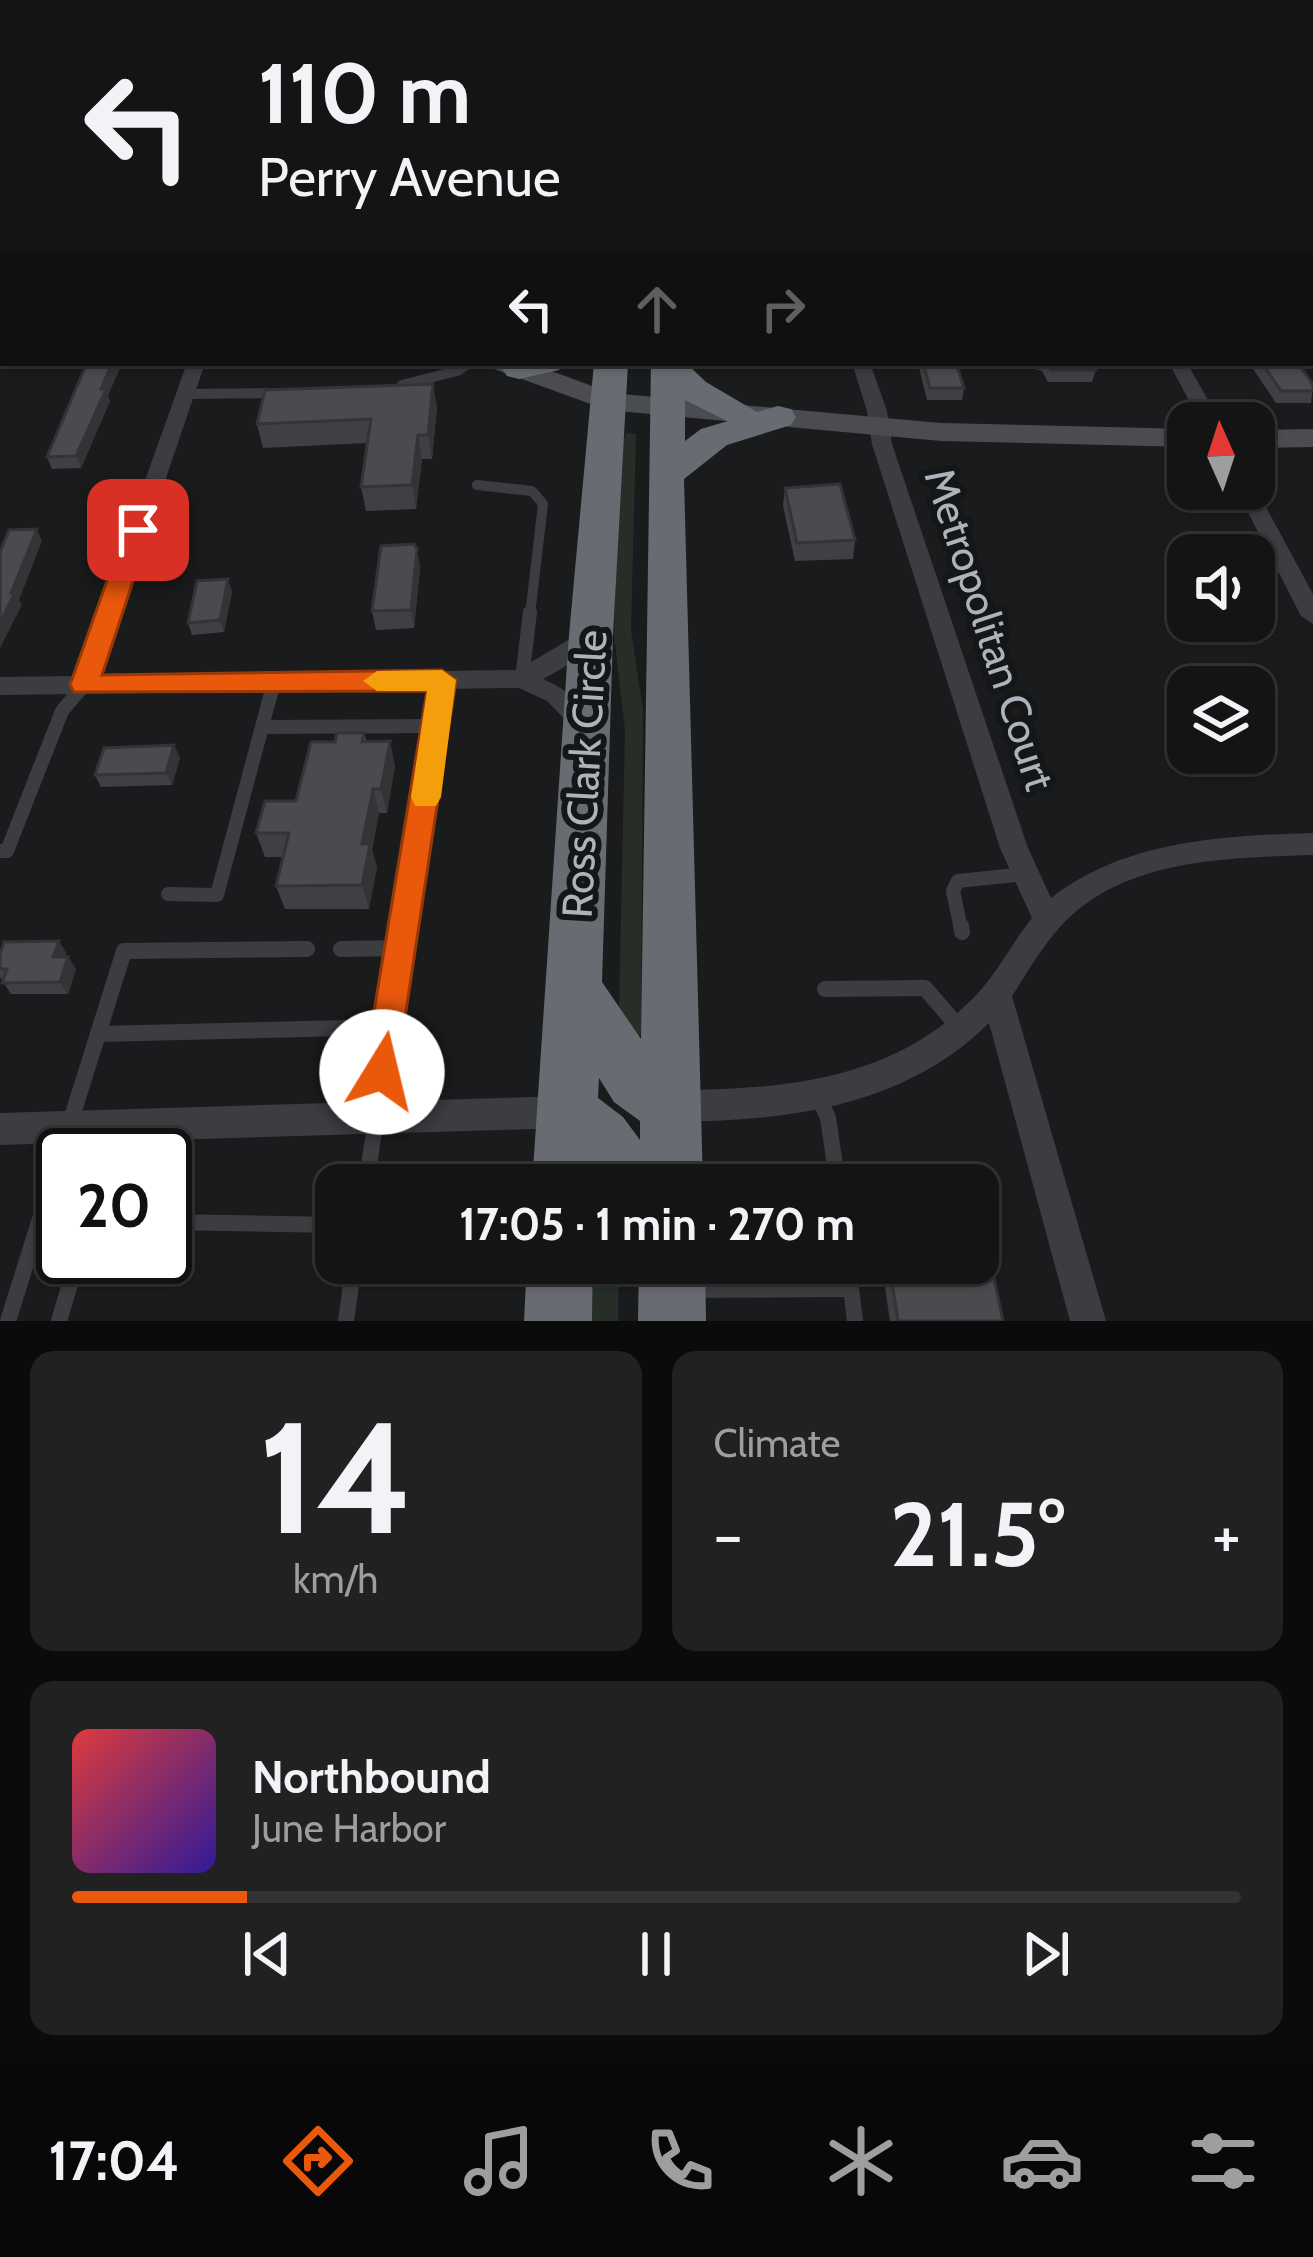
<!DOCTYPE html>
<meta charset="utf-8">
<style>
:root{--surface:#141415;--page:#212122;--text:#f1f3f6;--muted:#9d9ea0;--line:#333334;--accent:#ea580c}
body{margin:0;font-family:Cabin,sans-serif;background:var(--page);color:var(--text);height:100vh;display:flex;flex-direction:column;font-size:45px;white-space:nowrap}
*{box-sizing:border-box;margin:0}
p{font-size:39px;color:var(--muted)}
.icon{flex:none;width:66px;height:66px;fill:none;stroke:currentColor;stroke-width:2;stroke-linecap:round;stroke-linejoin:round}
.map{position:relative;height:1321px;overflow:hidden}
.drawer{display:flex;flex-direction:column;gap:30px;padding:30px;background:#0b0b0c;flex:1}
.drawer>*{flex:none}
.guide{position:absolute;left:0px;top:0px;width:1314px;height:366px;box-shadow:0 3px 9px #0004,0 0 0 3px var(--line);background:#141415;color:var(--text);overflow:hidden}
.needle{width:78px;rotate:357deg}
.fabs{position:absolute;left:1167px;top:402px;display:grid;gap:24px}
.fabs a{display:grid;place-items:center;width:108px;height:108px;border-radius:24px;background:var(--surface);box-shadow:0 3px 9px #0004,0 0 0 3px var(--line);font-size:60px}
.speed{position:absolute;left:36px;top:1128px;display:flex;gap:24px;font-size:60px;font-weight:700;text-align:center}
.speed>*{display:grid;place-content:center;width:156px;height:156px;border-radius:50%;background:var(--surface);box-shadow:0 3px 9px #0004,0 0 0 3px var(--line);line-height:1}
.speed .limit{border:6px solid #111;border-radius:18px;background:#fff;color:#111}
.pin{position:absolute;display:grid;place-items:center;width:102px;height:102px;color:#fff;margin:-51px;border-radius:24px;box-shadow:0 6px 18px #0006}
.me{position:absolute;width:132px;margin:-66px;rotate:9deg;stroke-linejoin:round;filter:drop-shadow(0 0 9px #0008)}
.turn{display:flex;align-items:center;gap:42px;height:252px;padding:0 60px;font-size:54px}
.turn .icon{width:156px;height:156px;stroke-width:2.5}
.turn b{display:block;font-size:84px;line-height:102px}
.lanes{display:flex;align-items:center;height:114px;padding:0 60px;background:#0003;justify-content:center;gap:60px;direction:ltr}
.lanes .off{opacity:.35}
.big{font-size:90px;font-weight:700;line-height:1.1}
.drawer .card{flex:1;display:flex;flex-direction:column;justify-content:center;gap:18px;min-width:0;padding:0 42px;border-radius:24px;background:var(--page)}
.drawer .dial{align-items:center;gap:0}
.dial b{font-size:156px;line-height:1}
.song{display:flex;align-items:center;gap:36px}
.cover{width:144px;height:144px;border-radius:18px;background:linear-gradient(135deg,hsl(0 70% 55%),hsl(250 70% 35%))}
.played{height:12px;border-radius:6px;background:linear-gradient(90deg,var(--accent) 15%,var(--line) 15%)}
.keys{display:flex;justify-content:space-around;direction:ltr}
.heat{display:flex;justify-content:space-between;align-items:center;font-size:66px;direction:ltr}
.drawer .tiles{flex:1;display:grid;gap:30px;grid-template-columns:1fr 1fr}
.card:last-child{grid-column:span 2}
.trip{position:absolute;left:315px;top:1164px;width:684px;height:120px;border-radius:24px;background:var(--surface);box-shadow:0 3px 9px #0004,0 0 0 3px var(--line);font-weight:700;line-height:120px;text-align:center}
.dock{display:flex;height:192px;justify-content:space-around;align-items:center;background:#080808;color:var(--muted)}
.dock .icon{width:84px;height:84px}
.dock .on{color:var(--accent)}
.dock b{font-size:54px;color:var(--text)}
.map>svg:first-child{display:block}
.green{fill:#272e27}
.lines{fill:none;stroke-linecap:round;stroke-linejoin:round}
.lane-far3{stroke:#3c3d41;stroke-width:6}
.lane-far2{stroke:#3c3d41;stroke-width:10}
.lane-far1{stroke:#3c3d41;stroke-width:14}
.lane{stroke:#3c3d41;stroke-width:16}
.street{fill:#3c3d41;fill-rule:evenodd}
.secondary{fill:#4a4c51;fill-rule:evenodd}
.highway{fill:#686c72;fill-rule:evenodd}
.wall{fill:#404044}
.shaded-wall{fill:#343437}
.building{fill:#4a4b4f;stroke:#343437;stroke-width:3}
.route{fill:#ea580c;stroke:#983908;stroke-width:3}
.slow{fill:#f59e0b}
.labels{text-anchor:middle;stroke-width:12;stroke-linejoin:round;paint-order:stroke}
.street-label{font-size:42px;fill:#aeb3bb;stroke:#151617}
</style>
<div class="map">
<svg width="1313" height="1321" viewBox="0 0 1313 1321">
<rect width="100%" height="100%" fill="#1a1b1c"/>
<!-- green -->
<g class="green">
<polygon points="626,433 636,434 631,630 643,711 641,1035 624,1037 619,1008 625,731 614,635 620,450"/>
<polygon points="594,1263 619,1263 618,1321 592,1321"/>
</g>
<g class="lines">
<!-- lane-far3 -->
<polyline class="lane-far3" points="927,0 955,3"/>
<!-- lane-far2 -->
<g class="lane-far2">
<polyline points="402,385 457,371 469,363"/>
<polyline points="185,394 280,393"/>
<polyline points="477,485 532,491 543,504 530,615"/>
</g>
<!-- lane-far1 -->
<g class="lane-far1">
<polyline points="522,679 530,612"/>
<polyline points="262,727 437,726"/>
<polyline points="0,851 7,851 62,711 84,685"/>
<polyline points="168,894 217,895 274,682"/>
<polyline points="405,929 442,681"/>
<polyline points="961,929 953,891 958,881 1026,874"/>
</g>
<!-- lane -->
<g class="lane">
<polyline points="961,926 962,932"/>
<polyline points="341,949 402,948"/>
<polyline points="825,989 925,988 961,1030"/>
<polyline points="98,1034 389,1027"/>
<polyline points="819,1097 828,1118 838,1185"/>
<polyline points="111,1155 120,1127"/>
<polyline points="366,1185 405,926"/>
<polyline points="165,1222 336,1225"/>
<polyline points="848,1263 855,1321"/>
<polyline points="690,1290 851,1289"/>
<polyline points="8,1321 124,951 307,949"/>
<polyline points="59,1321 78,1257"/>
<polyline points="346,1321 354,1263"/>
</g>
<!-- street -->
<g class="street">
<polygon points="222,0 234,0 220,3"/>
<polygon points="500,0 512,0 499,3"/>
<polygon points="684,0 696,0 682,3"/>
<polygon points="1032,0 1045,0 1030,3"/>
<polygon points="1307,0 1313,0 1313,6 1304,3"/>
<rect x="1311" y="146" width="2" height="10"/>
<path d="M187,363H205L99,676L518,670L590,627L598,629L602,635C587,655 565,667 543,679C566,689 585,704 599,725L595,732H577L547,701L519,688L0,695V677L75,676Z"/>
<path d="M852,363H870L887,411L892,444L1028,848L1051,898C1126,840 1222,836 1313,833V855C1227,858 1122,858 1060,927C1041,948 1027,973 1012,996L1106,1321H1070L989,1023C903,1108 786,1121 670,1122L659,1117L654,1106L659,1095L670,1090C783,1090 896,1081 978,993C999,970 1013,942 1032,918L1000,848L872,444L867,411Z"/>
<polygon points="1169,363 1187,363 1221,423 1201,423"/>
<polygon points="1254,485 1313,594 1313,624 1301,616 1236,489 1254,489"/>
<polygon points="565,1096 576,1101 581,1112 576,1123 565,1128 0,1145 0,1113"/>
</g>
<!-- secondary -->
<g class="secondary">
<polygon points="0,156 3,157 3,172 0,171"/>
<polygon points="490,363 530,363 611,393 941,423 1188,429 1188,447 941,441 607,410 494,369"/>
<polygon points="1313,429 1313,447 1254,448 1254,430"/>
</g>
<!-- highway -->
<g class="highway">
<polygon points="506,363 564,363 559,370 519,379 507,376 502,369"/>
<path d="M594,363H628L613,635L602,982L641,1039L651,363H686L706,382L757,412L778,406L791,409L796,417L791,425L727,445L684,479L703,1185H532L569,635ZM685,400L727,421H728L701,429L685,441ZM599,1078L614,1102L640,1121V1140L623,1117L598,1098Z"/>
<polygon points="527,1263 593,1263 592,1321 524,1321"/>
<polygon points="639,1263 705,1263 706,1321 638,1321"/>
</g>
</g>
<!-- wall -->
<g class="wall">
<polygon points="3,202 3,330 0,330 0,206"/>
<polygon points="87,363 122,363 108,395 110,401 81,468 52,469 47,457"/>
<polygon points="918,363 956,363 964,388 962,400 927,400"/>
<polygon points="1027,363 1093,363 1096,370 1092,382 1048,382 1042,371 1028,367"/>
<polygon points="1249,363 1298,363 1313,385 1311,403 1276,403"/>
<polygon points="437,407 432,459 422,459 416,509 366,511 361,487 367,443 263,448 257,424"/>
<polygon points="785,488 855,540 853,559 795,561 783,506"/>
<polygon points="417,549 420,568 414,628 376,630 372,611"/>
<polygon points="232,591 224,632 192,635 188,623"/>
<polygon points="364,733 367,742 395,766 387,813 379,813 372,850 377,867 369,909 285,909 276,886 283,857 265,857 256,833 296,801 335,742"/>
<polygon points="174,745 180,758 172,785 101,787 95,775"/>
<polygon points="59,941 66,953 65,957 68,957 76,969 68,994 11,994 0,977 0,954"/>
<polygon points="884,1263 978,1263 1003,1321 890,1321 882,1267"/>
</g>
<!-- shaded-wall -->
<g class="shaded-wall">
<polygon points="112,363 122,363 108,395 110,401 81,468 76,456"/>
<polygon points="433,384 437,407 432,459 428,435"/>
<polygon points="418,435 422,459 416,509 412,485"/>
<polygon points="37,529 42,541 19,600 22,605 0,648 0,623"/>
<polygon points="417,549 420,568 414,628 411,610"/>
<polygon points="228,579 232,591 224,632 220,620"/>
<polygon points="390,741 395,766 387,813 381,789"/>
<polygon points="174,745 180,758 172,785 166,773"/>
<polygon points="373,789 379,813 372,850 377,867 369,909 362,885 362,844"/>
<polygon points="59,941 66,953 61,969 53,957"/>
<polygon points="68,957 76,969 68,994 60,982"/>
</g>
<!-- building -->
<g class="building">
<polygon points="434,0 455,0 453,3 434,3"/>
<polygon points="856,0 905,0 904,3 854,3"/>
<polygon points="1097,0 1114,0 1111,3 1097,3"/>
<polygon points="1195,0 1232,0 1229,3 1193,3"/>
<polygon points="1311,200 1313,203 1313,245 1311,243"/>
<polygon points="3,202 3,241 0,246 0,206"/>
<rect x="0" y="259" width="3" height="53"/>
<polygon points="87,363 112,363 101,389 106,389 76,456 47,457"/>
<polygon points="923,363 956,363 964,388 930,388"/>
<polygon points="1047,363 1093,363 1096,370 1051,370"/>
<polygon points="1262,363 1298,363 1313,385 1313,391 1281,391"/>
<polygon points="433,384 428,435 418,435 412,485 361,487 371,419 257,424 265,390"/>
<polygon points="840,484 855,540 797,543 785,488"/>
<polygon points="37,529 11,593 15,592 0,623 0,552 9,530"/>
<polygon points="414,544 417,549 411,610 372,611 381,546"/>
<polygon points="228,579 220,620 188,623 197,581"/>
<polygon points="337,733 364,733 362,742 390,741 381,789 373,789 362,844 370,844 362,885 276,886 289,833 256,833 265,801 296,801 311,742 335,742"/>
<polygon points="174,745 166,773 95,775 104,748"/>
<polygon points="59,941 53,957 68,957 60,982 2,983 7,969 0,969 0,954 4,942"/>
<polygon points="978,1250 988,1250 1003,1321 898,1321 889,1263 978,1263"/>
</g>
<!-- route -->
<polygon class="route" points="138,522 150,530 102,675 442,670 456,680 395,1084 382,1089 369,1084 364,1072 427,691 74,692 70,685 125,530"/>
<!-- slow -->
<polygon class="slow" points="442,670 456,680 441,797 436,806 415,806 411,797 427,691 377,691 363,681 377,671"/>
<g class="labels">
<!-- street labels -->
<g class="street-label">
<text transform="translate(990 629) rotate(72)" y="15">Metropolitan Court</text>
<text transform="translate(584 774) rotate(-87)" y="15">Ross Clark Circle</text>
</g>
</g>
</svg>
<div class="fabs">
<a><svg class="needle" viewBox="-14 -14 28 28"><path d="M0-13l5 13h-10z" fill="#e53935"/><path d="M0 13l5-13h-10z" fill="#9d9ea0"/></svg></a>
<a><svg class="icon" aria-label="sound" viewBox="0 0 24 24"><path d="M4 9h4l5-4v14l-5-4H4zM17 9q2 3 0 6"/></svg></a>
<a><svg class="icon" aria-label="layers" viewBox="0 0 24 24"><path d="M12 4l9 5-9 5-9-5zM3 14l9 5 9-5"/></svg></a>
</div>
<div class="speed"><div class="limit">20</div></div>
<div class="pin" style="left:138px;top:530px;background:#d93025"><svg class="icon" aria-label="arrive" viewBox="0 0 24 24"><path d="M6 21V4h12l-3 4 3 4H6"/></svg></div>
<svg class="me" style="left:382px;top:1072px" viewBox="-20 -20 40 40"><circle r="19" fill="#fff"/><path d="M0-13L10 11 0 6-10 11z" fill="#ea580c"/></svg>
<div class="trip">17:05 · 1 min · 270 m</div>
<div class="guide">
<div class="turn"><svg class="icon" aria-label="left" viewBox="0 0 24 24"><path d="M17 20v-9H6M10 6l-5 5 5 5"/></svg><div><b>110 m</b>Perry Avenue</div></div>
<div class="lanes"><svg class="icon" aria-label="left" viewBox="0 0 24 24"><path d="M17 20v-9H6M10 6l-5 5 5 5"/></svg><svg class="icon off" aria-label="ahead" viewBox="0 0 24 24"><path d="M12 20V5M6 11l6-6 6 6"/></svg><svg class="icon off" aria-label="right" viewBox="0 0 24 24"><path d="M7 20v-9h11M14 6l5 5-5 5"/></svg></div>
</div>
</div>
<section class="drawer">
<div class="tiles">
<div class="card dial"><b>14</b><p>km/h</p></div>
<div class="card"><p>Climate</p>
<div class="heat"><a>−</a><b class="big">21.5°</b><a>+</a></div>
</div>
<div class="card">
<div class="song"><i class="cover"></i><div><b>Northbound</b><p>June Harbor</p></div></div>
<div class="played"></div>
<div class="keys"><svg class="icon" aria-label="previous" viewBox="0 0 24 24"><path d="M18 5L8 12l10 7zM5 5v14"/></svg><svg class="icon" aria-label="pause" viewBox="0 0 24 24"><path d="M8 5v14M16 5v14"/></svg><svg class="icon" aria-label="next" viewBox="0 0 24 24"><path d="M6 5l10 7-10 7zM19 5v14"/></svg></div>
</div>
</div>
</section>
<nav class="dock">
<b>17:04</b>
<svg class="icon on" aria-label="directions" viewBox="0 0 24 24"><path d="M12 3l9 9-9 9-9-9zM9 14v-3h6M13 9l2 2-2 2"/></svg>
<svg class="icon" aria-label="music" viewBox="0 0 24 24"><path d="M9 18V5l10-2v13"/><circle cx="6" cy="18" r="3"/><circle cx="16" cy="16" r="3"/></svg>
<svg class="icon" aria-label="phone" viewBox="0 0 24 24"><path d="M5 4h4l2 5-3 2q2 4 5 5l2-3 5 2v4C11 20 4 13 5 4z"/></svg>
<svg class="icon" aria-label="climate" viewBox="0 0 24 24"><path d="M12 3v18M4 7l16 10M4 17L20 7"/></svg>
<svg class="icon" aria-label="car" viewBox="0 0 24 24"><path d="M5 17H2v-5l4-1 3-4h7l3 4 3 1v5h-3M9 17h6M6 11h13"/><circle cx="7" cy="17" r="2"/><circle cx="17" cy="17" r="2"/></svg>
<svg class="icon" aria-label="filters" viewBox="0 0 24 24"><path d="M4 7h16M4 17h16"/><circle cx="9" cy="7" r="2"/><circle cx="15" cy="17" r="2"/></svg>
</nav>
